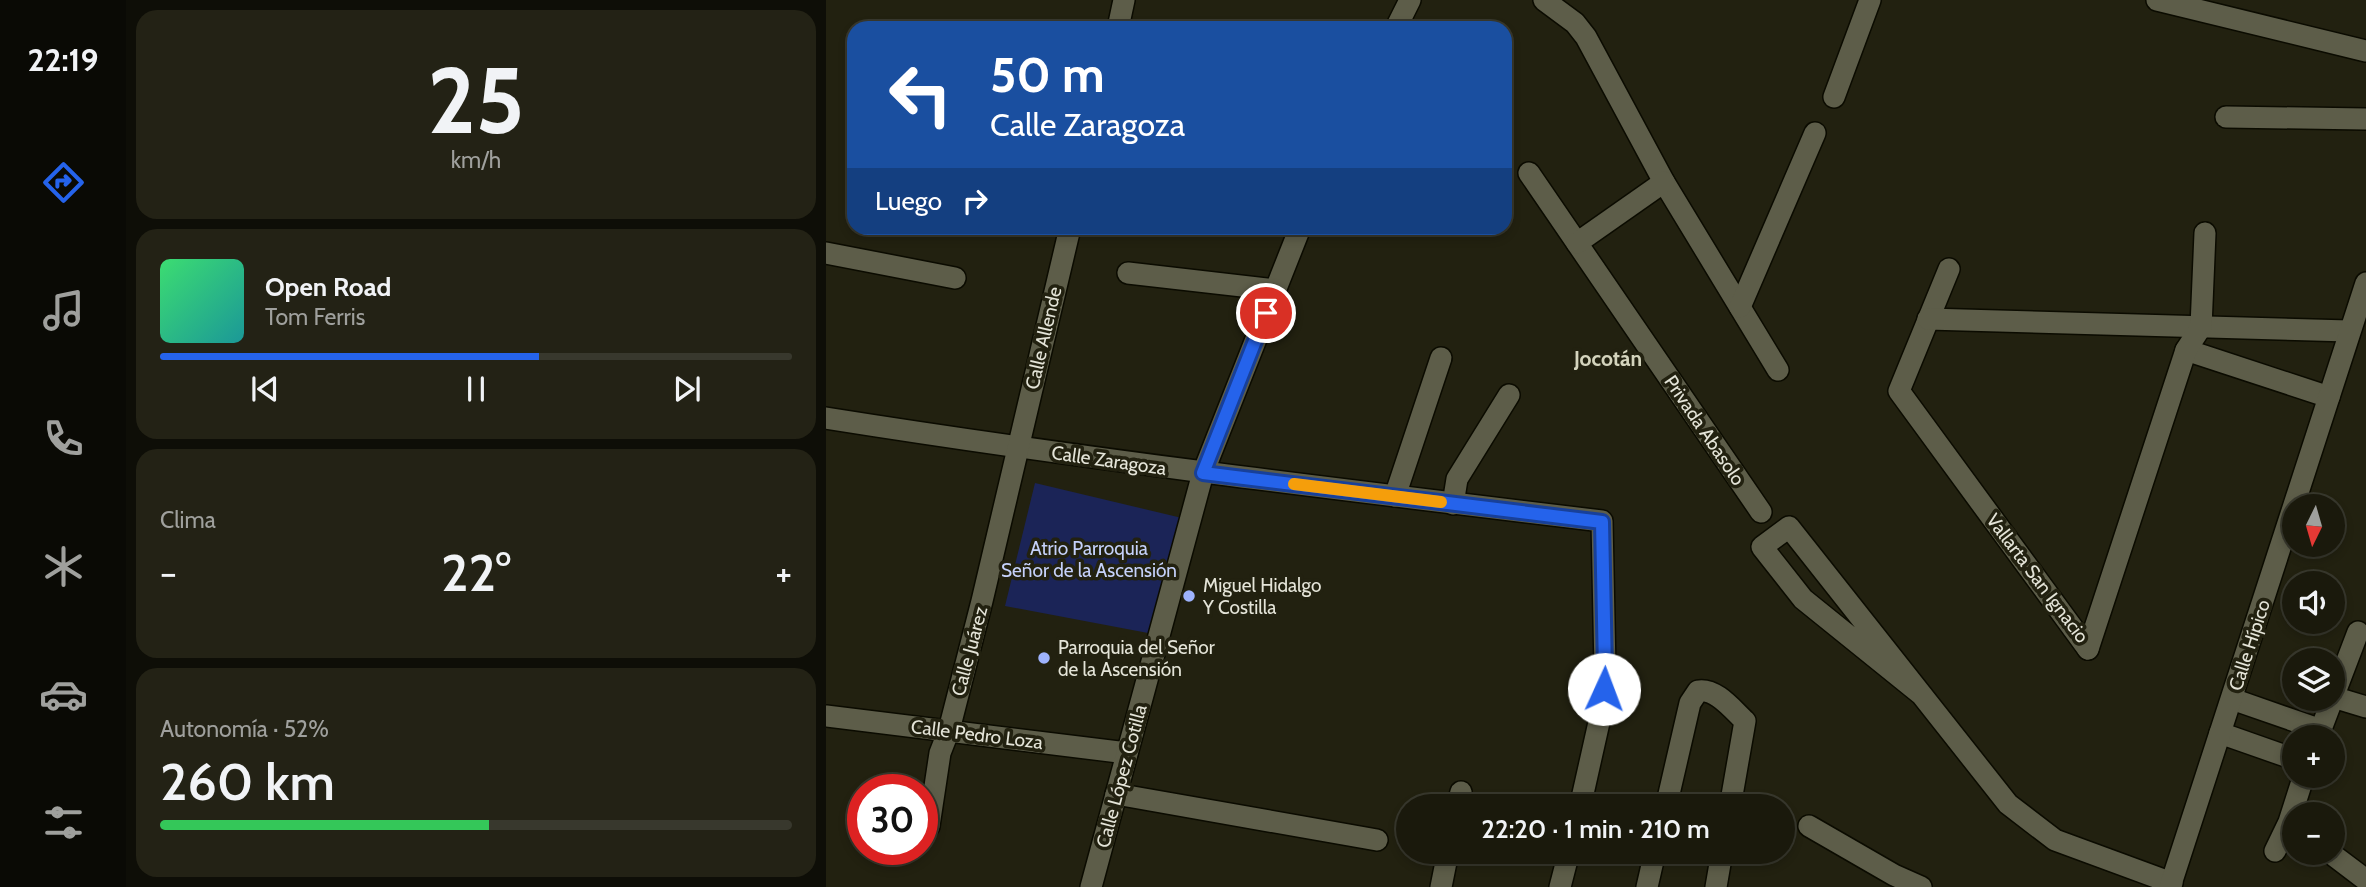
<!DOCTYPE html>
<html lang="es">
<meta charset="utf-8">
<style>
:root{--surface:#1a190c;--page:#232215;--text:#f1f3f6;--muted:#9fa09d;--line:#38382d;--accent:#2563eb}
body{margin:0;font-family:Cabin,sans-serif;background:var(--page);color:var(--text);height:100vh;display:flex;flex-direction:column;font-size:26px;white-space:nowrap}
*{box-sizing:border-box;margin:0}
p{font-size:23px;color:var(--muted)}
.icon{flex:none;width:38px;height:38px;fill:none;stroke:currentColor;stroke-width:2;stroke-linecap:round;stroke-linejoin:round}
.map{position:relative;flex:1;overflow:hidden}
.drawer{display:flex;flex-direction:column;gap:10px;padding:10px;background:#0e0e07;width:700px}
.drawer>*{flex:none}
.banner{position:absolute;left:21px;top:21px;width:665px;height:214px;border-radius:21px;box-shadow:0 4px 10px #0003,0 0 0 2px var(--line);background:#1a4fa0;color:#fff;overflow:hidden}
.needle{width:46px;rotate:185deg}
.tools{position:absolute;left:1456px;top:494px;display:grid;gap:14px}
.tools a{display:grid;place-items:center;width:63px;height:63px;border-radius:50%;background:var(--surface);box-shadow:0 4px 10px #0003,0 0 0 2px var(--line);font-size:35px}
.speed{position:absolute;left:21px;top:774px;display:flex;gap:14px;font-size:35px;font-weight:700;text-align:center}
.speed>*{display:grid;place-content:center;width:91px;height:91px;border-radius:50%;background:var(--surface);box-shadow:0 4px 10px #0003,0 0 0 2px var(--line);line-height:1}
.speed .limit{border:10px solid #d22;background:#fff;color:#111}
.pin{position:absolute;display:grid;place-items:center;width:60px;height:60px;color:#fff;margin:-30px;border:4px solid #fff;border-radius:50%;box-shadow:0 2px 7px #0007}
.me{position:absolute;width:77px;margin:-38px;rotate:2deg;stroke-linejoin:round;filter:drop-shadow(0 0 5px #0008)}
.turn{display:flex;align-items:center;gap:24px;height:147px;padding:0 28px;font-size:32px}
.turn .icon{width:91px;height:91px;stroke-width:2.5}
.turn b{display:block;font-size:49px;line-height:60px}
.then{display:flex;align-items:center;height:66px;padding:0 28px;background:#0003;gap:14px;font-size:26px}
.big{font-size:52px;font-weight:600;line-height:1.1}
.drawer .card{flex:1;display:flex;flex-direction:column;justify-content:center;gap:10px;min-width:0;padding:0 24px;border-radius:21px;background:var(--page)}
.drawer .dial{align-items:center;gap:0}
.dial b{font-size:91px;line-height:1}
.song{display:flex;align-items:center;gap:21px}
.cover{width:84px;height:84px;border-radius:10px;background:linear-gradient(135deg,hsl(140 70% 55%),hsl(180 70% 35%))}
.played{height:7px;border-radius:4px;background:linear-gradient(90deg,var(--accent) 60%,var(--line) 60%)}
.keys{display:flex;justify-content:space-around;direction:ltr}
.heat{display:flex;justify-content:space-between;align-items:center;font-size:38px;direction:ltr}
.charge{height:10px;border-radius:5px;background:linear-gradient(90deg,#34c759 52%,var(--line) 0)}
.trip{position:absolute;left:570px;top:794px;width:399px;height:70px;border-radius:35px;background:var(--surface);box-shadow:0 4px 10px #0003,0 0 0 2px var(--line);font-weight:600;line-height:70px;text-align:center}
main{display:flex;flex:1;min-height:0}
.dock{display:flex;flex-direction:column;width:126px;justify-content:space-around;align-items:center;background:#0a0a05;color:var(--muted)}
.dock .icon{width:49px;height:49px}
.dock .active{color:var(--accent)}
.dock b{font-size:32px;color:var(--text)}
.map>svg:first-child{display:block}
.green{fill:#1b2457}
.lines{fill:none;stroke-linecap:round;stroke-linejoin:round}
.minor-casing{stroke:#0b0b00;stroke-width:24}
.minor{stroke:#5d5d49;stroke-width:21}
.route-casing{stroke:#184099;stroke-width:18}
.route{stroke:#2563eb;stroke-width:12}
.slow{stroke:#f59e0b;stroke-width:12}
.poi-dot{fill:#9eb3fd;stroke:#222110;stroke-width:2.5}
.labels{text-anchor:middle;stroke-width:7;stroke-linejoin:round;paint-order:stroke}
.street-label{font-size:19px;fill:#e4e4d8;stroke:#222110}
.park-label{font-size:19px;fill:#c5d1fa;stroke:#222110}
.poi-label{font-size:19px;fill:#e4e4d8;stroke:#222110;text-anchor:start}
.neighbourhood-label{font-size:21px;font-weight:bold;fill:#d4d4bd;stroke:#222110}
</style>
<main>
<nav class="dock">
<b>22:19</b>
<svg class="icon active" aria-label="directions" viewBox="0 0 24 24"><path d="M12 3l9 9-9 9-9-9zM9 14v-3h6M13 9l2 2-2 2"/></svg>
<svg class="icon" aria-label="music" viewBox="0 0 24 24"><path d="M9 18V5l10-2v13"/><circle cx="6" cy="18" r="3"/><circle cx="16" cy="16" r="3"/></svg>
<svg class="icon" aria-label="phone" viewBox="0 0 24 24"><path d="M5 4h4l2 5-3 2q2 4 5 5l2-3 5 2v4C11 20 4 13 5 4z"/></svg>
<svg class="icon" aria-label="climate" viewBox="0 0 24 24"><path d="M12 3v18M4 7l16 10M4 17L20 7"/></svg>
<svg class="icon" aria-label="car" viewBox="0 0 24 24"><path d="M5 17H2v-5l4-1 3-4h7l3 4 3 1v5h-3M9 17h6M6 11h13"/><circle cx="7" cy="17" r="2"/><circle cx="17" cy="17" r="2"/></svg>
<svg class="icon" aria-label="filters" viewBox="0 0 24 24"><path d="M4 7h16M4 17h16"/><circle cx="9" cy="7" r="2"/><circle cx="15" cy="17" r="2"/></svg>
</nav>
<section class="drawer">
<div class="card dial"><b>25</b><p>km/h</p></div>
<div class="card">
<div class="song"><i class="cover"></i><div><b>Open Road</b><p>Tom Ferris</p></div></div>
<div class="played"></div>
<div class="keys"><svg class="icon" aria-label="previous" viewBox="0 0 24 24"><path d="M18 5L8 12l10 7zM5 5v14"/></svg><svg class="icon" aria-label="pause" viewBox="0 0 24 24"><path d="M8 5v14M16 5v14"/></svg><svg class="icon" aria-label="next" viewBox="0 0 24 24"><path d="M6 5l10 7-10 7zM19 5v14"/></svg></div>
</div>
<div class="card"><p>Clima</p>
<div class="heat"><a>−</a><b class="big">22°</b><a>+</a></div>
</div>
<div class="card"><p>Autonomía · 52%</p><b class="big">260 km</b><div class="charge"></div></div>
</section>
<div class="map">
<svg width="1540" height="887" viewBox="0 0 1540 887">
<rect width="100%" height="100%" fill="#222110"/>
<!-- green -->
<polygon class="green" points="209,483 356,518 322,633 179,606"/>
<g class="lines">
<defs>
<g id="minor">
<polyline points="718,0 749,23 760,37 838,182 952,370"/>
<polyline points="1331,0 1540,51"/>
<polyline points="292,28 298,0"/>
<polyline points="570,28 584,0"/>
<polyline points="1008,97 1044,0"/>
<polyline points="1400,117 1540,119"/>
<polyline points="703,173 935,512"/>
<polyline points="751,243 838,182"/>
<polyline points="0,253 129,278"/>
<polyline points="1123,269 1073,391 1262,649"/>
<polyline points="302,273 450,290"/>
<polyline points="914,307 989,133"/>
<polyline points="1102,319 1523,331"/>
<polyline points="1360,350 1503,397"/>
<path d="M0,418C258,459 517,490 776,521L779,670L776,709L754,807"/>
<polyline points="569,496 615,358"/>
<polyline points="627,504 631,479 683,395"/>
<polyline points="1262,649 1360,350 1375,327 1379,233"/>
<polyline points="1096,695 977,599 936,547 963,527 1182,804 1229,840 1346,883"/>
<polyline points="1507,697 1540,707"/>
<polyline points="1406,699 1495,730"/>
<polyline points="0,716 301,753"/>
<polyline points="1394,733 1468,759"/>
<polyline points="1492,737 1532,632"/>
<polyline points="290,794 551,840"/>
<polyline points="631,807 635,792"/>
<path d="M840,807L864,703L872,691C890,688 906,709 919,721L904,807"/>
<polyline points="103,826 114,753 123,730 156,601 244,228"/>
<polyline points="983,826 1068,875 1095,887"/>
<polyline points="1449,851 1463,822 1478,775"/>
<polyline points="1503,852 1540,880"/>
<polyline points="265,887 377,473 474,228"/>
<polyline points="615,887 622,852"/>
<polyline points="734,887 743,852"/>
<polyline points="821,887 829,852"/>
<polyline points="890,887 896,852"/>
<polyline points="1344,887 1540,283"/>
</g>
</defs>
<!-- minor casing -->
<use href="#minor" class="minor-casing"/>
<!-- minor -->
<use href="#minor" class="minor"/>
</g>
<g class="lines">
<defs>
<polyline id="route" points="440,313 377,473 776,522 779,670 778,689"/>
</defs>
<!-- route casing -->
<use href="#route" class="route-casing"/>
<!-- route -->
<use href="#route" class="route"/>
<!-- slow -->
<polyline class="slow" points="468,484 615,502"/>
</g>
<!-- markers -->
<g class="poi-dot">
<circle cx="363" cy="596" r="7"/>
<circle cx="218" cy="658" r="7"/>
</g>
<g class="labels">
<!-- street labels -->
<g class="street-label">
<text transform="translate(217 338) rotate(-77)" y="7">Calle Allende</text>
<text transform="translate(879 430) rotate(56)" y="7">Privada Abasolo</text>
<text transform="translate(283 460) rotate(8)" y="7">Calle Zaragoza</text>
<text transform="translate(1212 578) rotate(53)" y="7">Vallarta San Ignacio</text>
<text transform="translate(1423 645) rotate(-72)" y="7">Calle Hípico</text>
<text transform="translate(143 651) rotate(-75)" y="7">Calle Juárez</text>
<text transform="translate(151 734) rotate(7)" y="7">Calle Pedro Loza</text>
<text transform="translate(295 776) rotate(-75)" y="7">Calle López Cotilla</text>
</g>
<!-- park labels -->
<g class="park-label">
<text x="263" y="555">Atrio Parroquia<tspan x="263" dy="22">Señor de la Ascensión</tspan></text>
</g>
<!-- poi labels -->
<g class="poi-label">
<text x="377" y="592">Miguel Hidalgo<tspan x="377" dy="22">Y Costilla</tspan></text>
<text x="232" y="654">Parroquia del Señor<tspan x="232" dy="22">de la Ascensión</tspan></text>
</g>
<!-- neighbourhood labels -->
<g class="neighbourhood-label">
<text x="782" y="366">Jocotán</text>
</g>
</g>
</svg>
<div class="tools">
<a><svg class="needle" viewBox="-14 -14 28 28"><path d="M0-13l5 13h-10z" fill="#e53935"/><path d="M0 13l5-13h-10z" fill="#9fa09d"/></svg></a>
<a><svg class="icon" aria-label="sound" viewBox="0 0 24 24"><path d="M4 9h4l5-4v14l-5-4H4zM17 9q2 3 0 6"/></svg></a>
<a><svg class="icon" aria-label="layers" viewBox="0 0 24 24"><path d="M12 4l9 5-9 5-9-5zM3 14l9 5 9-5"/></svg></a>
<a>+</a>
<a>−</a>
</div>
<div class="speed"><div class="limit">30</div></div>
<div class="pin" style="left:440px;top:313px;background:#d93025"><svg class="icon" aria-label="arrive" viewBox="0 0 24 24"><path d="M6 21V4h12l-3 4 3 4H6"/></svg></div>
<svg class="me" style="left:778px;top:689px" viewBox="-20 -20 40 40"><circle r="19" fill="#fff"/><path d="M0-13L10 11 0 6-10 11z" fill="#2563eb"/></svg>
<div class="trip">22:20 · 1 min · 210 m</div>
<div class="banner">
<div class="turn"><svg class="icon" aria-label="left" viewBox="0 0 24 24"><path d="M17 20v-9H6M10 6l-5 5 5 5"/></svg><div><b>50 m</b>Calle Zaragoza</div></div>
<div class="then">Luego<svg class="icon" aria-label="right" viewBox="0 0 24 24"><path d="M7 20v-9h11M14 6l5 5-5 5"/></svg></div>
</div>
</div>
</main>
